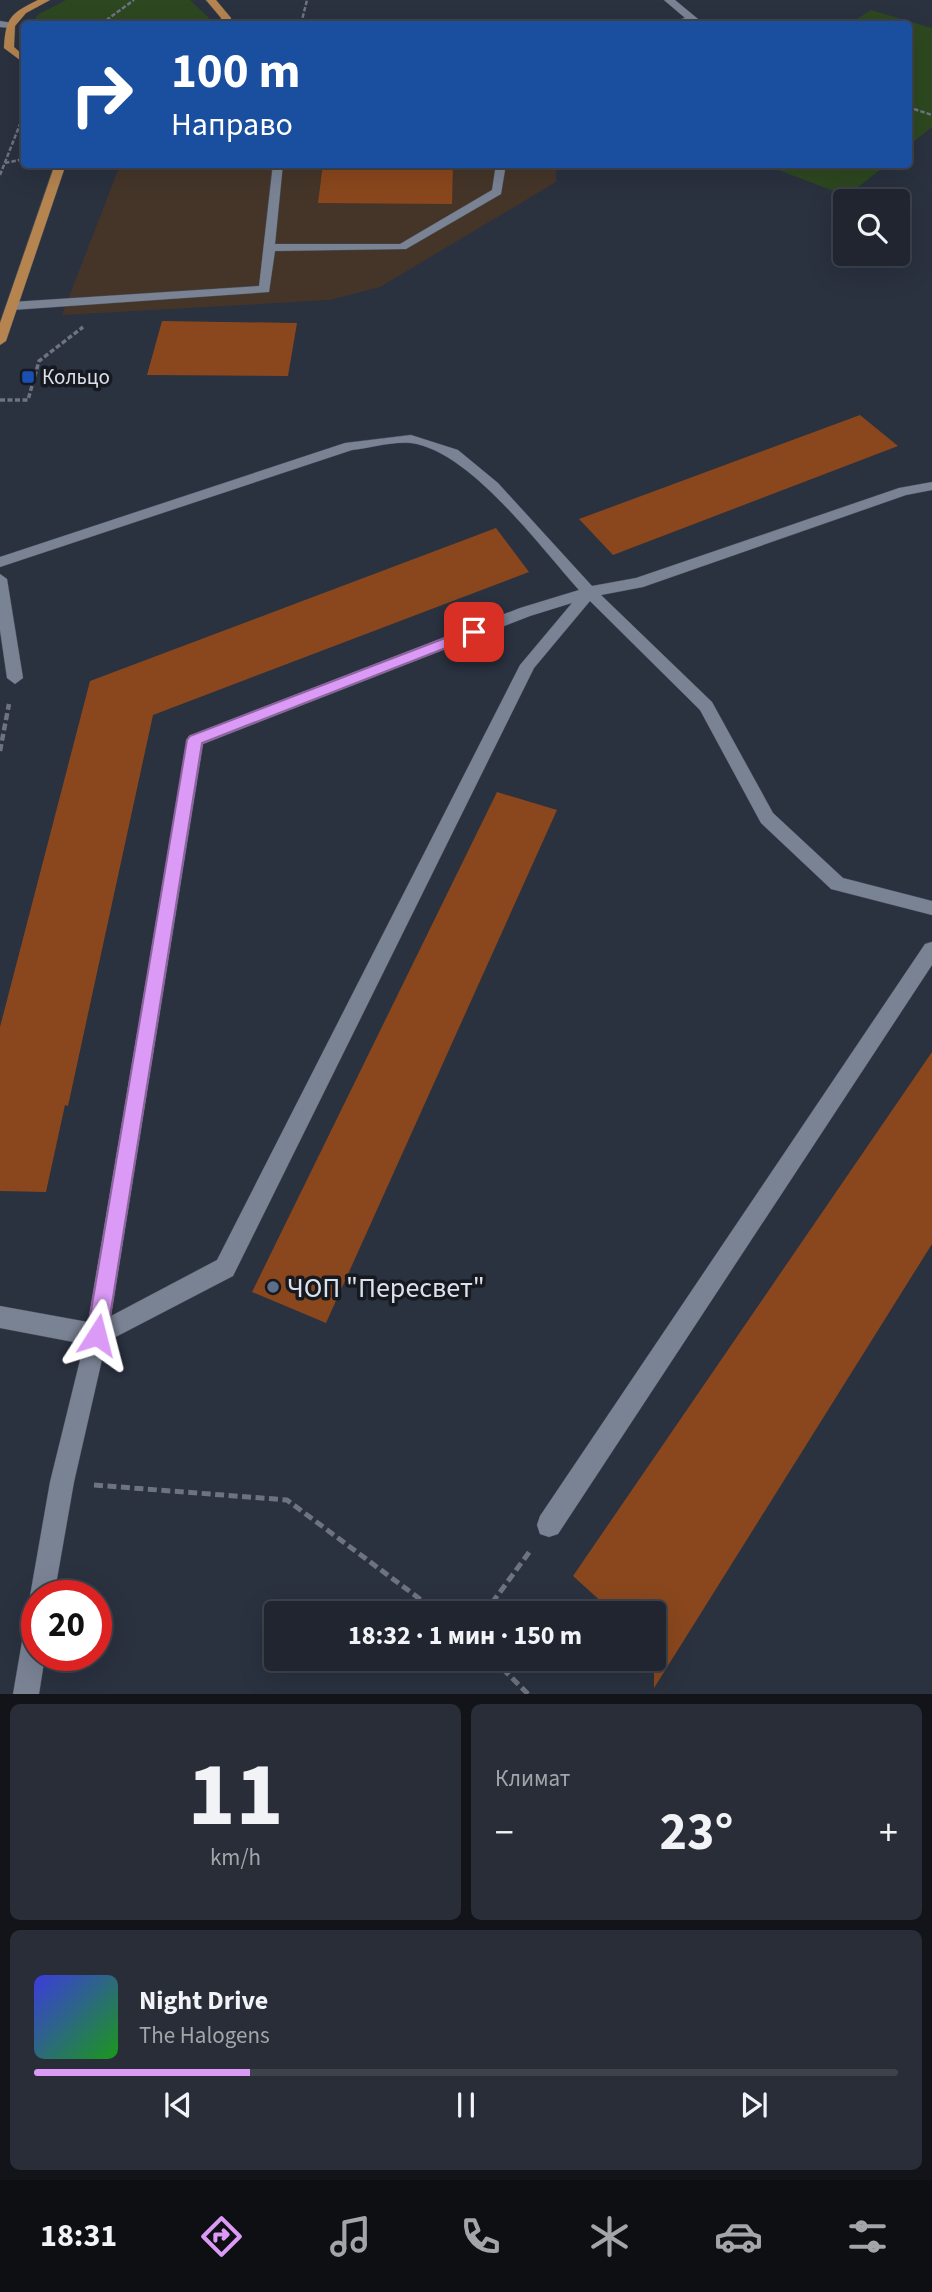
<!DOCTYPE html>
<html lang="ru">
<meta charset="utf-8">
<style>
:root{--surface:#20252f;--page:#282d37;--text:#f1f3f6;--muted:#a2a5aa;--line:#3d424b;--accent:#db9af6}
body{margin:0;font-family:"Source Sans 3",sans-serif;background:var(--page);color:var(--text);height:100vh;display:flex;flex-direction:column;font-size:26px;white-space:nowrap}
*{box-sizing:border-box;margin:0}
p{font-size:23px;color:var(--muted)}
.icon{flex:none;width:38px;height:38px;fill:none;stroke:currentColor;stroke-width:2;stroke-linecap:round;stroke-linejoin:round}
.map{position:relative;height:1694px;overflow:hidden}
.drawer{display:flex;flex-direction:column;gap:10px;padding:10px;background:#12141a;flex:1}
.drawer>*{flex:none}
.guide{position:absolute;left:21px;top:21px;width:891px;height:147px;border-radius:7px;box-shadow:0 7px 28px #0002,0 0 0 2px var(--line);background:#1a4fa0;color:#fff;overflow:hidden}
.fabs{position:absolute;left:833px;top:189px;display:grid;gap:14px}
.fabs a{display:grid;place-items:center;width:77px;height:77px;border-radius:7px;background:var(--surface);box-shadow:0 7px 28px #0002,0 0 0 2px var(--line);font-size:35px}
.speed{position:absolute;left:21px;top:1580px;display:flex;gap:14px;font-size:35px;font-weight:700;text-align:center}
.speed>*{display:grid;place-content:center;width:91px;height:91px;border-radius:50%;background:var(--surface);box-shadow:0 7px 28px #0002,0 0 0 2px var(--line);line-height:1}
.speed .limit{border:10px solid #d22;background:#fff;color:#111}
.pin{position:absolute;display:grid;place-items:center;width:60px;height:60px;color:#fff;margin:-30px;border-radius:14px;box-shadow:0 4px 10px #0006}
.me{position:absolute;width:77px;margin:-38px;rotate:9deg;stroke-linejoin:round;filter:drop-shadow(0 0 5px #0008)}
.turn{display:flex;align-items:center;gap:24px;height:147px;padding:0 35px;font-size:32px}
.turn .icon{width:91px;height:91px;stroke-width:2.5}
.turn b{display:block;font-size:49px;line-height:60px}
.big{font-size:52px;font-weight:700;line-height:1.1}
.drawer .tile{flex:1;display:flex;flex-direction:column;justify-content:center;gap:10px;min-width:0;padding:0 24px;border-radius:10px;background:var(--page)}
.drawer .dial{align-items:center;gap:0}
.dial b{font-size:91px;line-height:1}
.song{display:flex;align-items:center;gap:21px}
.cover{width:84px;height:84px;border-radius:10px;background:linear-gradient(135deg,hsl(240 70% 55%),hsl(120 70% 35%))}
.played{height:7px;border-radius:4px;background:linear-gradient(90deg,var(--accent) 25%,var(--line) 25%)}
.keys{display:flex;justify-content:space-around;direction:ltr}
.heat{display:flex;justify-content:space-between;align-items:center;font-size:38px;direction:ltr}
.drawer .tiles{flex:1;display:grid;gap:10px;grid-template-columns:1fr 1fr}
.tile:last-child{grid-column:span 2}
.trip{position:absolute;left:264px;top:1601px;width:402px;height:70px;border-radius:7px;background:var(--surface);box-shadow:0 7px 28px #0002,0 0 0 2px var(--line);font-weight:700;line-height:70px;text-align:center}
.tabs{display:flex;height:112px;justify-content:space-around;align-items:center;background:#0d0f13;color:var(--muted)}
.tabs .icon{width:49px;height:49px}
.tabs .current{color:var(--accent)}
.tabs b{font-size:32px;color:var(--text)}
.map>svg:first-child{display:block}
.commercial{fill:#453529}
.green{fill:#2d4820}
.building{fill:#8a471d}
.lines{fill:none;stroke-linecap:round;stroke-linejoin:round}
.service-casing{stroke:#464d59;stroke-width:1}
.tertiary-casing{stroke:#464d59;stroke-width:1}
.primary-casing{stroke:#464d59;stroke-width:1}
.path-far3{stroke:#6d737f;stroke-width:2.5;stroke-dasharray:4.5 2;stroke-linecap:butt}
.path-far2{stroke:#6d737f;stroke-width:3.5;stroke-dasharray:5 2.5;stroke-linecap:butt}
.path-far1{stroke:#6d737f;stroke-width:4.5;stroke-dasharray:7 3.5;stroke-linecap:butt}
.path{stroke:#6d737f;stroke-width:5;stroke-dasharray:9 4.5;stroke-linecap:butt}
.service{fill:#7a8394;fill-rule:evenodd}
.tertiary{fill:#7a8394;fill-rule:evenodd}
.primary{fill:#b5844f;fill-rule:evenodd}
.route{fill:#db9af6;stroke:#8e64a0;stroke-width:2}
.transit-dot{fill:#1a4fb4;stroke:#16191f;stroke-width:2.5}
.service-dot{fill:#5c6f8a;stroke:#16191f;stroke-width:2.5}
.labels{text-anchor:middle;stroke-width:7;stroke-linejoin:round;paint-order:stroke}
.far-poi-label{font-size:21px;fill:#dbe0ea;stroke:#16191f;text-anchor:start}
.near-poi-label{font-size:28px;fill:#dbe0ea;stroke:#16191f;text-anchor:start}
</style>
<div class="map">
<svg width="932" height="1694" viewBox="0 0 932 1694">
<rect width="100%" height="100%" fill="#2a313f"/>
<!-- commercial -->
<polygon class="commercial" points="120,165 556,165 556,182 380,287 330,300 62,315"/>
<!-- green -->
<g class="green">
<polygon points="66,0 190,0 209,18 207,24 31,24 39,14"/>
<polygon points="871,10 932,28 932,127 908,146 908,24 849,24"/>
<polygon points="765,165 886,164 886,165 847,196"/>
</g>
<!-- building -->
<g class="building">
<polygon points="323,164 453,164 452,204 318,203"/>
<polygon points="162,321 297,323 288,376 147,375"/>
<polygon points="860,415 898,446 613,555 579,519"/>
<polygon points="496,528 529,572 153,715 68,1106 65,1105 46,1192 0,1191 0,1027 90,681"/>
<polygon points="497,792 557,810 326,1323 252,1292"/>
<polygon points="932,1052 932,1244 654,1688 654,1614 615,1614 573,1576"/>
</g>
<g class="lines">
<defs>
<g id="service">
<polygon points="664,0 675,0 698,19 680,24 664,24 685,18"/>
<polygon points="273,164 283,164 275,244 400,244 492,190 496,164 506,164 501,194 406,249 275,251 269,292 12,310 6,306 12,302 259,286"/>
<path d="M411,435L458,450L498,483L592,586L636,578L899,488L932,482V490L906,495L643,587L601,595L712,702L773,813L843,878L932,901V915L831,889L761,823L700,710L590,601L534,668L233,1276L106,1342L74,1482L54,1596H37V1606L30,1596L50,1482L84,1344L0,1328V1306L88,1322L187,740L189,736L520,608L579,590C539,546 470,451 411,443C393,441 370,448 352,450L0,567V557L345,443ZM572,603L520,665L217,1260L111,1316L203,744L530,616Z"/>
<polygon points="0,574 7,579 23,678 15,684 7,678 0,630"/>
<polygon points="932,942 932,965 558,1534 549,1537 540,1534 537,1525 540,1516 925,944"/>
<polygon points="37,1618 37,1656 45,1656 39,1694 13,1694 24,1630 28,1621"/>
</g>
<polygon id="tertiary" points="0,21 13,23 15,25 10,28 0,27"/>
<g id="primary">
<path d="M38,0H50L26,13L15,26L14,47L24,56V63L4,48C6,17 10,14 38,0Z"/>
<polygon points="206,0 216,0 231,18 229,24 221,24 221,18"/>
<polygon points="55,164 66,164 6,341 0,345 0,323"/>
</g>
</defs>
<!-- service casing -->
<use href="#service" class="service-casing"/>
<!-- tertiary casing -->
<use href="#tertiary" class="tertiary-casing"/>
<!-- primary casing -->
<use href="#primary" class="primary-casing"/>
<!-- path-far3 -->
<g class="path-far3">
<polyline points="101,24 134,0"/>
<polyline points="301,24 307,0"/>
<polyline points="908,107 932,115"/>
<polyline points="5,163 24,159"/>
<polyline points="0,175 24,114"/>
</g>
<!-- path-far2 -->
<polyline class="path-far2" points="0,400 28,400 39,361 83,327"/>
<!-- path-far1 -->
<polyline class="path-far1" points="0,751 9,704"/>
<!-- path -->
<g class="path">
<polyline points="94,1485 287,1500 440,1614"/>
<polyline points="484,1614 530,1551"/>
<polyline points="493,1659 528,1694"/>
</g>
<!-- service -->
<use href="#service" class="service"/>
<!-- tertiary -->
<use href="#tertiary" class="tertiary"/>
<!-- primary -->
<use href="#primary" class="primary"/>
</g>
<!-- route -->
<polygon class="route" points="474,627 481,632 479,635 202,743 107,1335 104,1342 97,1345 90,1342 87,1335 187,740 190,736"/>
<!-- markers -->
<rect class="transit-dot" x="21" y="370" width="14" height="14" rx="3.5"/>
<circle class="service-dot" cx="273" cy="1287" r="7"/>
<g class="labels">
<!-- far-poi labels -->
<g class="far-poi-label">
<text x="42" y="384">Кольцо</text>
</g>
<!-- near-poi labels -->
<g class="near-poi-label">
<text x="287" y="1297">ЧОП "Пересвет"</text>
</g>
</g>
</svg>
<div class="fabs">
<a><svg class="icon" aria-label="search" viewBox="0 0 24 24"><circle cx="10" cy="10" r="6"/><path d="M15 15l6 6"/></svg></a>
</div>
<div class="speed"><div class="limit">20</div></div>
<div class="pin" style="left:474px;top:632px;background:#d93025"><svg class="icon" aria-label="arrive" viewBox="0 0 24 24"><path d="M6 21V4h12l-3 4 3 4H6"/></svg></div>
<svg class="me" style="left:97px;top:1335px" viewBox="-20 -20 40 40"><path d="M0-17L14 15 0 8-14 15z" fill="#db9af6" stroke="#fff" stroke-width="4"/></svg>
<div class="trip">18:32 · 1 мин · 150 m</div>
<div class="guide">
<div class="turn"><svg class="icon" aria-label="right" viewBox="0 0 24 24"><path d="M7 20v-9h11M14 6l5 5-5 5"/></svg><div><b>100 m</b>Направо</div></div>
</div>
</div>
<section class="drawer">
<div class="tiles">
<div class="tile dial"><b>11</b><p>km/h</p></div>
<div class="tile"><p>Климат</p>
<div class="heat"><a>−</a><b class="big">23°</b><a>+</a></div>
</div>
<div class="tile">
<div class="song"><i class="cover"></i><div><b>Night Drive</b><p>The Halogens</p></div></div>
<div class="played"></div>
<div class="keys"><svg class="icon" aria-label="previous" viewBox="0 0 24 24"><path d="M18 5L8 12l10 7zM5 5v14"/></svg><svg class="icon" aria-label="pause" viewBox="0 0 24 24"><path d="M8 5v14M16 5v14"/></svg><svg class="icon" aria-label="next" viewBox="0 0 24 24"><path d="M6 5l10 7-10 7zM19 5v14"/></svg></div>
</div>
</div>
</section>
<nav class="tabs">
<b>18:31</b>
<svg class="icon current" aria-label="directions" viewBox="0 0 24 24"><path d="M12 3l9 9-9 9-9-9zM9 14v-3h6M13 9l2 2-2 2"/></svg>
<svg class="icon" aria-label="music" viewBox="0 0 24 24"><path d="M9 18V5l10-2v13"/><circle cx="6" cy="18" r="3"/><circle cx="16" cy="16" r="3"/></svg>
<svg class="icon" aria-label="phone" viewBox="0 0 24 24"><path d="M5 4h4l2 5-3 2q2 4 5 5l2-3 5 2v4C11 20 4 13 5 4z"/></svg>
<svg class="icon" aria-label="climate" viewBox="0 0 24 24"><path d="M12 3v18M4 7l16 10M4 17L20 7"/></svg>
<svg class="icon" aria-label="car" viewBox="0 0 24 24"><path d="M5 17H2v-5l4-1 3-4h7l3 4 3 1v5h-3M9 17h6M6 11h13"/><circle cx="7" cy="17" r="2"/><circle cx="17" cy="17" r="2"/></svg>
<svg class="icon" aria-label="filters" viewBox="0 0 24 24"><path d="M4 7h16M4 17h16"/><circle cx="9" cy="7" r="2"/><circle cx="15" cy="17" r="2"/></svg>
</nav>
